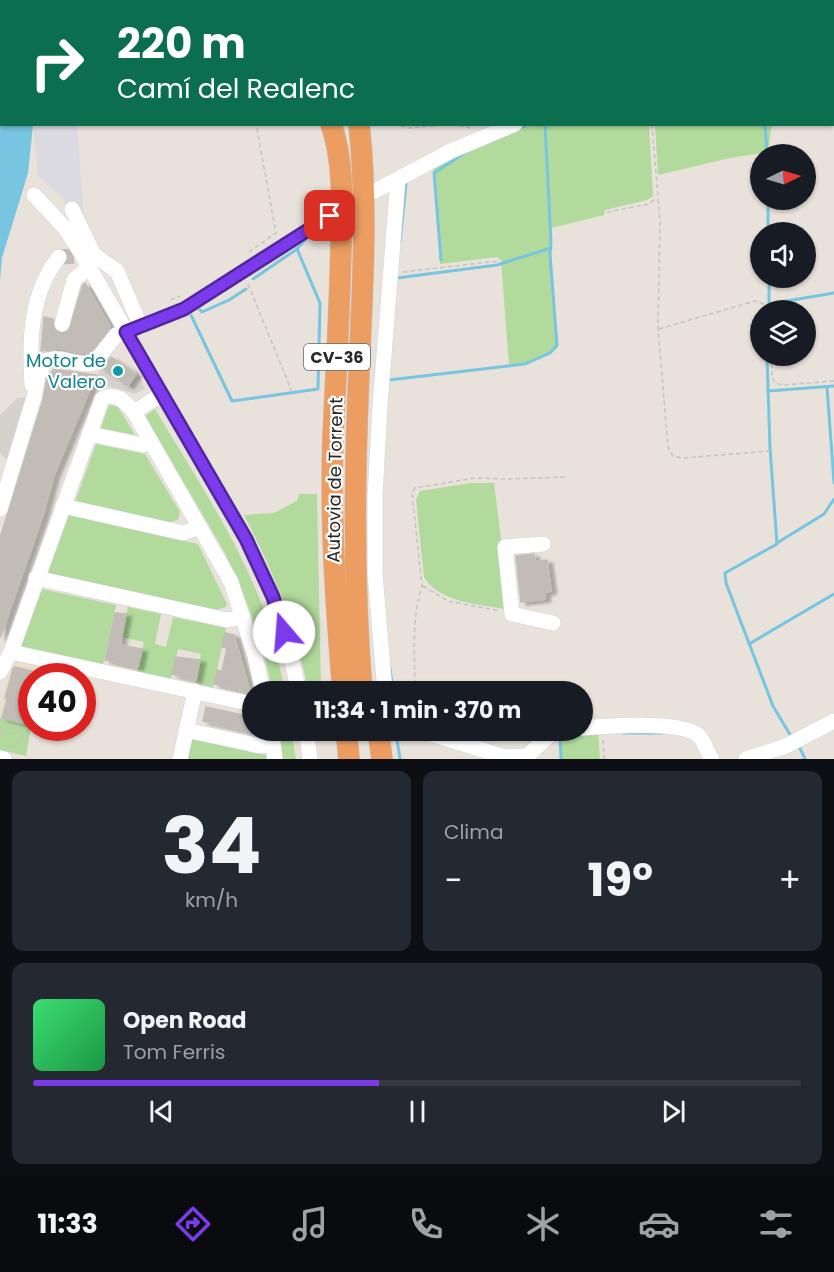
<!DOCTYPE html>
<html lang="es">
<meta charset="utf-8">
<style>
:root{--surface:#171b24;--page:#242831;--text:#f1f3f6;--muted:#9ea1a6;--line:#363941;--accent:#7c3aed}
body{margin:0;font-family:Poppins,sans-serif;background:var(--page);color:var(--text);height:100vh;display:flex;flex-direction:column;font-size:22px;white-space:nowrap}
*{box-sizing:border-box;margin:0}
p{font-size:20px;color:var(--muted)}
.icon{flex:none;width:33px;height:33px;fill:none;stroke:currentColor;stroke-width:2;stroke-linecap:round;stroke-linejoin:round}
.map{position:relative;height:759px;overflow:hidden}
.drawer{display:flex;flex-direction:column;gap:12px;padding:12px;background:#0d0f14;flex:1}
.drawer>*{flex:none}
.top-card{position:absolute;left:0px;top:0px;width:834px;height:126px;box-shadow:0 2px 4px #0004;background:#0b6e4f;color:#fff;overflow:hidden}
.needle{width:39px;rotate:85deg}
.controls{position:absolute;left:750px;top:144px;display:grid;gap:12px}
.controls a{display:grid;place-items:center;width:66px;height:66px;border-radius:50%;background:var(--surface);box-shadow:0 2px 4px #0004;font-size:30px}
.speed{position:absolute;left:18px;top:663px;display:flex;gap:12px;font-size:30px;font-weight:700;text-align:center}
.speed>*{display:grid;place-content:center;width:78px;height:78px;border-radius:50%;background:var(--surface);box-shadow:0 2px 4px #0004;line-height:1}
.speed .limit{border:9px solid #d22;background:#fff;color:#111}
.pin{position:absolute;display:grid;place-items:center;width:51px;height:51px;color:#fff;margin:-26px;border-radius:12px;box-shadow:0 3px 9px #0006}
.me{position:absolute;width:66px;margin:-33px;rotate:342deg;stroke-linejoin:round;filter:drop-shadow(0 0 4px #0008)}
.turn{display:flex;align-items:center;gap:21px;height:126px;padding:0 18px;font-size:27px}
.turn .icon{width:78px;height:78px;stroke-width:2.5}
.turn b{display:block;font-size:42px;line-height:51px}
.big{font-size:45px;font-weight:700;line-height:1.1}
.drawer .tile{flex:1;display:flex;flex-direction:column;justify-content:center;gap:9px;min-width:0;padding:0 21px;border-radius:12px;background:var(--page)}
.drawer .dial{align-items:center;gap:0}
.dial b{font-size:78px;line-height:1}
.song{display:flex;align-items:center;gap:18px}
.cover{width:72px;height:72px;border-radius:9px;background:linear-gradient(135deg,hsl(140 70% 55%),hsl(140 70% 35%))}
.played{height:6px;border-radius:3px;background:linear-gradient(90deg,var(--accent) 45%,var(--line) 45%)}
.keys{display:flex;justify-content:space-around;direction:ltr}
.heat{display:flex;justify-content:space-between;align-items:center;font-size:33px;direction:ltr}
.drawer .tiles{flex:1;display:grid;gap:12px;grid-template-columns:1fr 1fr}
.tile:last-child{grid-column:span 2}
.trip{position:absolute;left:242px;top:681px;width:351px;height:60px;border-radius:30px;background:var(--surface);box-shadow:0 2px 4px #0004;font-weight:700;line-height:60px;text-align:center}
.menu{display:flex;height:96px;justify-content:space-around;align-items:center;background:#090b0e;color:var(--muted)}
.menu .icon{width:42px;height:42px}
.menu .selected{color:var(--accent)}
.menu b{font-size:27px;color:var(--text)}
.map>svg:first-child{display:block}
.industrial{fill:#dcdae1}
.education{fill:#e9dfcb}
.green{fill:#b1da9c}
.plaza{fill:#d5d2cd}
.water{fill:#77c5e0}
.lines{fill:none;stroke-linecap:round;stroke-linejoin:round}
.stream{stroke:#77c5e0;stroke-width:3}
.building{fill:#c1bcb6;stroke:#c3beb4;stroke-width:1.5;filter:url(#shadow)}
.minor-tunnel{stroke:#c1bdb6;stroke-width:15;stroke-dasharray:15 8;stroke-linecap:butt}
.minor-casing{stroke:#d0d3df;stroke-width:16}
.highway-casing{stroke:#c3c3c3;stroke-width:22}
.path{stroke:#c3c3c3;stroke-width:1.5;stroke-dasharray:4.5 3;stroke-linecap:butt}
.minor{stroke:#fff;stroke-width:15}
.highway{stroke:#ec9d62;stroke-width:21}
.route-casing{stroke:#51269a;stroke-width:15}
.route{stroke:#7c3aed;stroke-width:10}
.culture-dot{fill:#0f9aa8;stroke:#fff;stroke-width:2}
.labels{text-anchor:middle;stroke-width:4.5;stroke-linejoin:round;paint-order:stroke}
.shield{fill:#fff;stroke:#686868;stroke-width:1.5}
.shield-label{font-size:16px;font-weight:bold;fill:#272727}
.culture-label{font-size:18px;fill:#0d838f;stroke:#fff;text-anchor:end}
.street-label{font-size:18px;fill:#272727;stroke:#fff}
</style>
<div class="map">
<svg width="834" height="759" viewBox="0 0 834 759">
<defs>
<filter id="shadow"><feDropShadow dx="5.5" dy="3" stdDeviation="1.5" flood-color="#0004"/></filter>
</defs>
<rect width="100%" height="100%" fill="#e8e2da"/>
<!-- industrial -->
<polygon class="industrial" points="33,125 77,125 84,217 67,208 63,199 38,176"/>
<!-- education -->
<polygon class="education" points="15,660 46,668 44,676 32,676 31,726 0,718 0,701"/>
<!-- green -->
<g class="green">
<polygon points="772,124 768,152 730,158 658,175 655,125"/>
<polygon points="530,125 649,125 653,196 647,200 605,210 604,215 551,228 550,245 558,348 533,361 509,366 501,260 497,257 440,264 433,168"/>
<polygon points="109,405 118,407 135,435 101,428"/>
<path d="M155,409C190,468 229,526 256,590C270,621 278,658 285,691H272C264,643 246,597 225,553L145,416Z"/>
<polygon points="96,444 145,454 180,512 178,520 170,522 75,502"/>
<path d="M471,483H494L510,610C481,604 441,604 424,577L416,499L420,491Z"/>
<path d="M299,494H317L321,691H308C296,626 274,573 244,515L274,513L297,501Z"/>
<polygon points="69,515 198,544 227,604 226,607 216,610 48,573"/>
<polygon points="42,589 116,605 103,665 20,647"/>
<polygon points="128,607 161,614 155,644 166,647 173,617 226,628 213,688 195,684 201,654 178,649 171,679 137,672 144,642 121,637"/>
<polygon points="0,718 31,726 26,756 0,750"/>
<polygon points="278,731 291,731 296,759 283,759"/>
<polygon points="598,731 600,759 562,759 561,734"/>
<polygon points="191,739 266,755 266,759 187,759"/>
</g>
<!-- plaza -->
<g class="plaza">
<polygon points="101,368 127,386 137,370 145,389 135,394 108,386 96,390 91,388"/>
<polygon points="28,397 10,461 4,458 0,452 0,415 17,398"/>
</g>
<!-- water -->
<polygon class="water" points="0,0 46,0 2,2 2,124 33,125 28,173 2,258 0,280"/>
<g class="lines">
<!-- stream -->
<g class="stream">
<polyline points="387,0 387,2"/>
<polyline points="505,0 505,2"/>
<polyline points="708,0 708,2"/>
<polyline points="765,124 767,154"/>
<polyline points="519,129 528,124"/>
<polyline points="768,200 768,232"/>
<polyline points="400,242 406,184"/>
<polyline points="441,260 434,173 466,152"/>
<polyline points="397,278 497,265 551,248"/>
<polyline points="769,278 769,304 834,293"/>
<polyline points="253,279 297,249 307,238"/>
<polyline points="197,307 202,312 229,300 246,289"/>
<polyline points="189,311 232,401 318,389 320,303 297,249"/>
<polyline points="767,356 770,448 777,544 725,573 726,583 773,706 792,738"/>
<polyline points="389,380 525,364 550,353 557,345 550,254 551,242 545,124"/>
<polyline points="827,387 834,483"/>
<polyline points="768,391 834,386"/>
<polyline points="777,543 824,514 834,499"/>
<polyline points="749,644 834,594"/>
<polyline points="390,668 393,692"/>
<polyline points="396,733 400,759"/>
<polyline points="623,733 662,733"/>
<polyline points="560,736 561,759"/>
<polyline points="567,736 581,735"/>
<polyline points="799,746 805,759"/>
</g>
</g>
<!-- building -->
<g class="building">
<polygon points="85,283 110,327 89,354 59,349 41,351 44,317 53,319 53,327 59,333 68,331 83,285"/>
<polygon points="111,357 136,374 128,386 102,368"/>
<polygon points="54,369 96,375 54,475 43,515 0,638 0,538 43,400 47,378"/>
<polygon points="534,554 535,561 547,560 551,591 545,592 545,599 521,602 516,556"/>
<polygon points="115,613 126,614 120,645 142,649 138,667 105,660"/>
<polygon points="225,633 234,635 250,692 214,684 217,670 222,671 227,648 222,647"/>
<polygon points="176,657 200,660 196,680 172,674"/>
<polygon points="15,667 32,671 32,705 27,723 25,724 2,718 7,699 5,698 13,669"/>
<polygon points="206,707 252,717 252,732 203,721"/>
</g>
<g class="lines">
<!-- minor-tunnel -->
<polyline class="minor-tunnel" points="59,257 94,255"/>
<defs>
<g id="minor">
<polyline points="832,2 834,2"/>
<polyline points="375,191 451,151 515,124"/>
<polyline points="34,195 64,227 81,253 246,539 273,597 289,649 299,692"/>
<polyline points="72,209 94,255 117,271 141,327"/>
<polyline points="62,324 74,280 89,267"/>
<path d="M32,385C29,341 30,293 59,257"/>
<polyline points="134,412 162,394"/>
<polyline points="89,434 143,445 151,441"/>
<polyline points="63,506 183,533 200,527"/>
<path d="M0,509L34,397L38,375L47,360C62,355 78,367 94,363L116,335L184,309L330,216"/>
<polyline points="543,544 505,547 512,614 553,623"/>
<polyline points="36,578 227,620 243,617"/>
<polyline points="11,652 252,704"/>
<path d="M0,672L11,652L102,399C116,391 125,402 134,412L231,582L255,656L263,692"/>
<polyline points="385,692 375,574 375,496 380,406 398,179"/>
<path d="M582,728C607,726 679,720 698,735C705,741 706,752 712,759"/>
<polyline points="186,730 260,746 273,744"/>
<polyline points="271,730 275,759"/>
<polyline points="306,730 310,759"/>
<polyline points="418,730 505,757 527,756 553,732 563,730"/>
<polyline points="0,758 4,759"/>
<polyline points="180,759 195,691"/>
<polyline points="746,759 786,746 834,721"/>
</g>
<g id="highway">
<polyline points="238,0 241,2"/>
<polyline points="316,0 317,2"/>
<polyline points="338,0 338,2"/>
<path d="M331,124C344,161 342,203 341,242C340,307 336,372 333,437C330,522 336,607 343,692"/>
<path d="M359,124C369,215 361,306 358,397C354,494 354,594 362,692"/>
<polyline points="346,730 349,759"/>
<polyline points="378,730 382,759"/>
</g>
</defs>
<!-- minor casing -->
<use href="#minor" class="minor-casing"/>
<!-- highway casing -->
<use href="#highway" class="highway-casing"/>
<!-- path -->
<g class="path">
<polyline points="364,0 364,2"/>
<polyline points="501,0 502,2"/>
<polyline points="618,0 618,2"/>
<polyline points="760,0 760,2"/>
<polyline points="811,2 814,0"/>
<polyline points="393,124 409,128 450,124"/>
<polyline points="452,124 470,128"/>
<polyline points="652,124 660,222 658,329 668,447 673,456 683,458 769,451"/>
<polyline points="607,212 649,204 656,198"/>
<polyline points="249,252 276,233 256,124"/>
<polyline points="403,272 498,261"/>
<polyline points="248,284 292,392"/>
<polyline points="171,300 180,296"/>
<polyline points="659,329 755,301 763,304 767,310"/>
<polyline points="772,356 772,377 775,383 783,385 834,381"/>
<polyline points="423,586 448,601 500,611"/>
<path d="M415,692C415,657 411,619 422,586L412,493L415,488L475,478L508,479L566,477"/>
<polyline points="0,730 4,722"/>
<polyline points="0,734 7,735 13,728 19,729 21,735"/>
<polyline points="603,740 604,759"/>
<polyline points="9,747 16,745 21,736 32,729"/>
</g>
<!-- minor -->
<use href="#minor" class="minor"/>
<!-- highway -->
<use href="#highway" class="highway"/>
</g>
<g class="lines">
<defs>
<polyline id="route" points="284,632 273,597 246,539 126,332 184,309 330,216"/>
</defs>
<!-- route casing -->
<use href="#route" class="route-casing"/>
<!-- route -->
<use href="#route" class="route"/>
</g>
<!-- markers -->
<circle class="culture-dot" cx="118" cy="371" r="6"/>
<g class="labels">
<!-- shield labels -->
<rect class="shield" x="304" y="344" width="66" height="26" rx="4.5"/>
<g class="shield-label">
<text x="337" y="363">CV-36</text>
</g>
<!-- culture labels -->
<g class="culture-label">
<text x="106" y="367">Motor de<tspan x="106" dy="21">Valero</tspan></text>
</g>
<!-- street labels -->
<g class="street-label">
<text transform="translate(335 480) rotate(-89)" y="6">Autovia de Torrent</text>
</g>
</g>
</svg>
<div class="controls">
<a><svg class="needle" viewBox="-14 -14 28 28"><path d="M0-13l5 13h-10z" fill="#e53935"/><path d="M0 13l5-13h-10z" fill="#9ea1a6"/></svg></a>
<a><svg class="icon" aria-label="sound" viewBox="0 0 24 24"><path d="M4 9h4l5-4v14l-5-4H4zM17 9q2 3 0 6"/></svg></a>
<a><svg class="icon" aria-label="layers" viewBox="0 0 24 24"><path d="M12 4l9 5-9 5-9-5zM3 14l9 5 9-5"/></svg></a>
</div>
<div class="speed"><div class="limit">40</div></div>
<div class="pin" style="left:330px;top:216px;background:#d93025"><svg class="icon" aria-label="arrive" viewBox="0 0 24 24"><path d="M6 21V4h12l-3 4 3 4H6"/></svg></div>
<svg class="me" style="left:284px;top:632px" viewBox="-20 -20 40 40"><circle r="19" fill="#fff"/><path d="M0-13L10 11 0 6-10 11z" fill="#7c3aed"/></svg>
<div class="trip">11:34 · 1 min · 370 m</div>
<div class="top-card">
<div class="turn"><svg class="icon" aria-label="right" viewBox="0 0 24 24"><path d="M7 20v-9h11M14 6l5 5-5 5"/></svg><div><b>220 m</b>Camí del Realenc</div></div>
</div>
</div>
<section class="drawer">
<div class="tiles">
<div class="tile dial"><b>34</b><p>km/h</p></div>
<div class="tile"><p>Clima</p>
<div class="heat"><a>−</a><b class="big">19°</b><a>+</a></div>
</div>
<div class="tile">
<div class="song"><i class="cover"></i><div><b>Open Road</b><p>Tom Ferris</p></div></div>
<div class="played"></div>
<div class="keys"><svg class="icon" aria-label="previous" viewBox="0 0 24 24"><path d="M18 5L8 12l10 7zM5 5v14"/></svg><svg class="icon" aria-label="pause" viewBox="0 0 24 24"><path d="M8 5v14M16 5v14"/></svg><svg class="icon" aria-label="next" viewBox="0 0 24 24"><path d="M6 5l10 7-10 7zM19 5v14"/></svg></div>
</div>
</div>
</section>
<nav class="menu">
<b>11:33</b>
<svg class="icon selected" aria-label="directions" viewBox="0 0 24 24"><path d="M12 3l9 9-9 9-9-9zM9 14v-3h6M13 9l2 2-2 2"/></svg>
<svg class="icon" aria-label="music" viewBox="0 0 24 24"><path d="M9 18V5l10-2v13"/><circle cx="6" cy="18" r="3"/><circle cx="16" cy="16" r="3"/></svg>
<svg class="icon" aria-label="phone" viewBox="0 0 24 24"><path d="M5 4h4l2 5-3 2q2 4 5 5l2-3 5 2v4C11 20 4 13 5 4z"/></svg>
<svg class="icon" aria-label="climate" viewBox="0 0 24 24"><path d="M12 3v18M4 7l16 10M4 17L20 7"/></svg>
<svg class="icon" aria-label="car" viewBox="0 0 24 24"><path d="M5 17H2v-5l4-1 3-4h7l3 4 3 1v5h-3M9 17h6M6 11h13"/><circle cx="7" cy="17" r="2"/><circle cx="17" cy="17" r="2"/></svg>
<svg class="icon" aria-label="filters" viewBox="0 0 24 24"><path d="M4 7h16M4 17h16"/><circle cx="9" cy="7" r="2"/><circle cx="15" cy="17" r="2"/></svg>
</nav>
